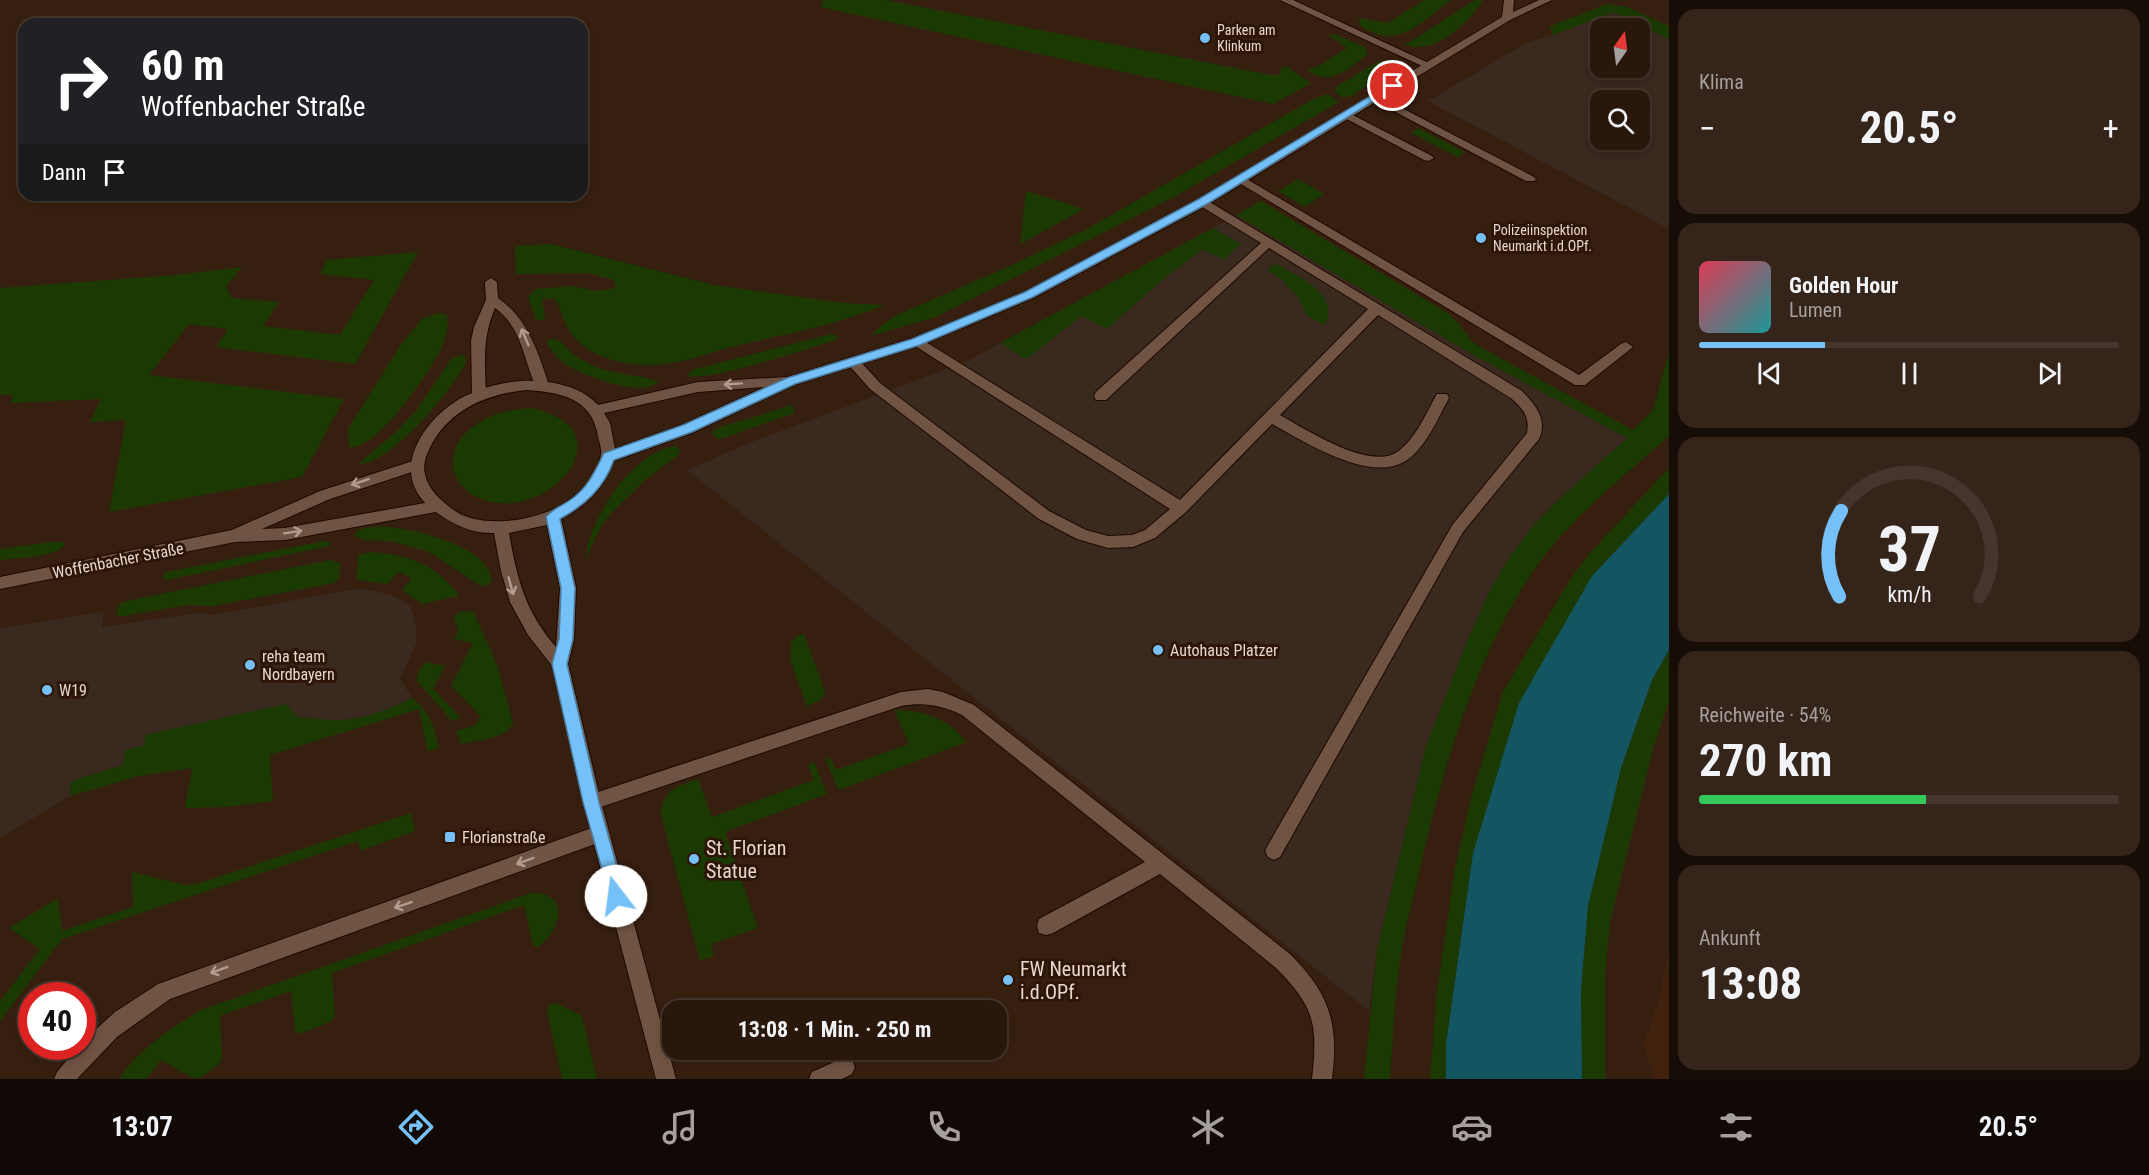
<!DOCTYPE html>
<html lang="de">
<meta charset="utf-8">
<style>
:root{--surface:#29170c;--page:#35241a;--text:#f1f3f6;--muted:#a59f9d;--line:#45362d;--accent:#75c0f6}
body{margin:0;font-family:"Roboto Condensed",sans-serif;background:var(--page);color:var(--text);height:100vh;display:flex;flex-direction:column;font-size:22px;white-space:nowrap}
*{box-sizing:border-box;margin:0}
p{font-size:20px;color:var(--muted)}
.icon{flex:none;width:33px;height:33px;fill:none;stroke:currentColor;stroke-width:2;stroke-linecap:round;stroke-linejoin:round}
.map{position:relative;flex:1;overflow:hidden}
.details{display:flex;flex-direction:column;gap:9px;padding:9px;background:#170d07;width:480px}
.details>*{flex:none}
.banner{position:absolute;left:18px;top:18px;width:570px;height:183px;border-radius:18px;box-shadow:0 3px 9px #0003,0 0 0 2px var(--line);background:#202124;color:#fff;overflow:hidden}
.needle{width:39px;rotate:14deg}
.controls{position:absolute;left:1590px;top:18px;display:grid;gap:12px}
.controls a{display:grid;place-items:center;width:60px;height:60px;border-radius:12px;background:var(--surface);box-shadow:0 3px 9px #0003,0 0 0 2px var(--line);font-size:30px}
.speed{position:absolute;left:18px;top:982px;display:flex;gap:12px;font-size:30px;font-weight:700;text-align:center}
.speed>*{display:grid;place-content:center;width:78px;height:78px;border-radius:50%;background:var(--surface);box-shadow:0 3px 9px #0003,0 0 0 2px var(--line);line-height:1}
.speed .limit{border:9px solid #d22;background:#fff;color:#111}
.pin{position:absolute;display:grid;place-items:center;width:51px;height:51px;color:#fff;margin:-26px;border:3px solid #fff;border-radius:50%;box-shadow:0 2px 6px #0007}
.me{position:absolute;width:66px;margin:-33px;rotate:345deg;stroke-linejoin:round;filter:drop-shadow(0 0 4px #0008)}
.turn{display:flex;align-items:center;gap:21px;height:126px;padding:0 24px;font-size:27px}
.turn .icon{width:78px;height:78px;stroke-width:2.5}
.turn b{display:block;font-size:42px;line-height:51px}
.then{display:flex;align-items:center;height:57px;padding:0 24px;background:#0003;gap:12px;font-size:22px}
.big{font-size:45px;font-weight:700;line-height:1.1}
.details .card{flex:1;display:flex;flex-direction:column;justify-content:center;gap:9px;min-width:0;padding:0 21px;border-radius:18px;background:var(--page)}
.details .dial{align-items:center;gap:0}
.dial svg{height:156px;overflow:visible;fill:none;stroke:var(--line);stroke-width:7;stroke-linecap:round;text-anchor:middle}
.dial text{fill:var(--text);stroke:none}
.song{display:flex;align-items:center;gap:18px}
.cover{width:72px;height:72px;border-radius:9px;background:linear-gradient(135deg,hsl(350 70% 55%),hsl(180 70% 35%))}
.played{height:6px;border-radius:3px;background:linear-gradient(90deg,var(--accent) 30%,var(--line) 30%)}
.keys{display:flex;justify-content:space-around;direction:ltr}
.heat{display:flex;justify-content:space-between;align-items:center;font-size:33px;direction:ltr}
.charge{height:9px;border-radius:4px;background:linear-gradient(90deg,#34c759 54%,var(--line) 0)}
.trip{position:absolute;left:662px;top:1000px;width:345px;height:60px;border-radius:18px;background:var(--surface);box-shadow:0 3px 9px #0003,0 0 0 2px var(--line);font-weight:700;line-height:60px;text-align:center}
.dock{display:flex;height:96px;justify-content:space-around;align-items:center;background:#100905;color:var(--muted)}
.dock .icon{width:42px;height:42px}
.dock .on{color:var(--accent)}
.dock b{font-size:27px;color:var(--text)}
main{display:flex;flex:1;min-height:0}
.map>svg:first-child{display:block}
.commercial{fill:#39291f;fill-rule:evenodd}
.built{fill:#41220f}
.green{fill:#1b3a03}
.water{fill:#135661}
.lines{fill:none;stroke-linecap:round;stroke-linejoin:round}
.service-casing{stroke:#1e0800;stroke-width:2}
.minor-casing{stroke:#1e0800;stroke-width:2}
.tertiary-casing{stroke:#1e0800;stroke-width:2}
.service{fill:#705443;fill-rule:evenodd}
.minor{fill:#705443;fill-rule:evenodd}
.tertiary{fill:#705443;fill-rule:evenodd}
.oneway{stroke:#b29c8f}
.route{fill:#75c0f6;stroke:#4c7da0;stroke-width:1.5}
.poi-dot{fill:#75c0f6;stroke:#2d1507;stroke-width:2}
.labels{text-anchor:middle;stroke-width:6;stroke-linejoin:round;paint-order:stroke}
.far-poi-label{font-size:14px;fill:#e8d7ce;stroke:#2d1507;text-anchor:start}
.street-label{font-size:16px;fill:#e8d7ce;stroke:#2d1507}
.poi-label{font-size:16px;fill:#e8d7ce;stroke:#2d1507;text-anchor:start}
.near-poi-label{font-size:20px;fill:#e8d7ce;stroke:#2d1507;text-anchor:start}
</style>
<main>
<div class="map">
<svg width="1669" height="1079" viewBox="0 0 1669 1079">
<rect width="100%" height="100%" fill="#371f10"/>
<!-- commercial -->
<g class="commercial">
<path d="M1614,12L1669,39V229L1428,101L1528,42L1553,35ZM1600,28H1640V68H1600ZM1600,100H1640V140H1600Z"/>
<polygon points="1236,215 1470,353 1627,438 1557,501 1534,525 1507,561 1488,594 1466,645 1426,746 1377,950 1369,1011 687,470 752,442 968,361"/>
<polygon points="355,589 370,590 394,596 410,606 417,629 416,644 400,679 412,698 375,715 334,721 298,717 145,745 123,765 71,781 70,796 0,838 0,628 104,612 102,627 197,613 214,615"/>
</g>
<!-- built -->
<polygon class="built" points="1669,951 1669,1079 1654,1079 1644,1044 1659,999"/>
<!-- green -->
<g class="green">
<polygon points="824,0 886,0 1271,75 1279,75 1282,67 1287,67 1311,83 1273,104 820,7"/>
<path d="M1424,0H1451C1420,23 1398,52 1359,25L1360,18L1388,23Z"/>
<path d="M1475,0H1483C1469,23 1434,56 1405,45Z"/>
<polygon points="1607,4 1627,7 1669,26 1669,39 1614,12 1553,35 1550,27 1553,25"/>
<path d="M1327,34L1337,35L1365,47L1368,54C1349,69 1329,88 1307,69L1317,67L1347,48Z"/>
<polygon points="1385,61 1388,64 1386,73 1350,97 1342,97 1335,92 1336,87 1377,62"/>
<polygon points="1327,94 1339,102 1176,196 936,317 870,336 883,324 897,315 1010,266 1087,229 1310,101"/>
<polygon points="1418,128 1465,152 1458,157 1411,133"/>
<polygon points="1298,179 1324,194 1305,207 1278,191"/>
<polygon points="1026,191 1084,209 1020,244"/>
<path d="M1261,201L1446,312C1460,321 1465,336 1478,346L1633,430L1653,410L1669,351V436C1622,478 1570,518 1534,570C1474,657 1438,784 1416,886C1410,911 1403,936 1400,962C1394,1000 1393,1040 1390,1079H1364L1377,950L1426,746L1466,644L1488,594L1507,561L1534,525L1557,501L1627,438L1470,353L1236,215Z"/>
<polygon points="1213,228 1241,244 1224,259 1202,250 1166,277 1107,329 1082,316 1026,359 1000,343"/>
<path d="M551,244L714,285L844,303L885,305C837,325 786,334 735,346C708,353 679,365 650,365C629,365 602,360 585,347C564,331 565,318 555,298L542,300L545,317L543,320H536L528,298L535,289L570,286L598,291L616,288L614,280L588,273L516,274L515,246Z"/>
<polygon points="418,252 355,364 216,347 228,329 189,324 149,375 344,399 302,477 109,512 126,420 90,422 101,399 10,403 14,395 0,395 0,288 176,275 242,267 226,286 232,298 279,302 263,326 340,335 374,280 320,274 327,260"/>
<path d="M1275,263C1296,276 1341,293 1325,325L1307,316L1298,297L1282,280L1267,270Z"/>
<path d="M438,313L447,315C449,325 446,338 442,347C431,370 376,452 349,447L348,429L400,346L422,319Z"/>
<path d="M831,334L839,336L836,340C809,348 710,382 687,376L692,370Z"/>
<path d="M552,339C562,339 566,349 574,355C582,360 590,365 599,368C611,373 653,377 658,382C640,399 578,374 561,361C555,356 551,349 547,343V340Z"/>
<path d="M463,355L467,359C458,385 387,468 358,464L397,431L416,411L452,358Z"/>
<polygon points="792,405 795,411 792,414 723,438 718,439 711,434 715,429"/>
<path d="M530,408C630,427 551,522 484,500C447,487 442,449 474,426C491,413 510,410 530,408Z"/>
<path d="M676,446L681,450L677,456L646,479L609,515L598,532L586,559C588,519 633,451 676,446Z"/>
<polygon points="1669,468 1669,494 1592,576 1473,853 1446,1044 1446,1079 1430,1079 1437,991 1455,868 1471,798 1502,694 1571,578 1590,553"/>
<path d="M381,526C410,528 488,545 492,580L487,586L479,585L429,552L409,546L388,541L363,540L355,536L356,532L363,528Z"/>
<polygon points="324,541 331,542 330,546 167,580 162,577 166,572"/>
<path d="M50,542H64L65,545C55,557 16,558 0,560V549Z"/>
<path d="M371,552C409,555 432,563 458,593V596L422,604L402,590L412,578L399,572L387,584L357,580L358,555Z"/>
<polygon points="330,560 340,563 339,578 334,583 213,606 188,605 123,616 118,616 117,609 121,603 136,599"/>
<path d="M471,611L474,613L497,665L513,722C509,739 476,740 461,744L456,731L476,725L481,717L451,686L473,643L454,639L458,632L454,616L460,612Z"/>
<polygon points="804,634 825,692 821,700 807,706 791,663 791,642 797,636"/>
<polygon points="1669,650 1669,701 1653,749 1610,922 1605,973 1605,1079 1582,1079 1581,990 1588,906 1621,769 1652,680"/>
<polygon points="425,662 445,666 433,689 461,718 452,721 417,681 416,677"/>
<path d="M412,698C429,710 435,728 439,748L427,751L419,709L270,755L273,801L225,807L185,808L192,768L139,776L70,796L71,781L123,765L125,750L145,745V735L286,704L298,717C349,723 366,720 412,698Z"/>
<path d="M894,710C915,710 936,714 953,728C958,732 962,738 967,742L839,790L825,759L830,757L836,770L909,744Z"/>
<path d="M814,762L827,794L725,832L758,928L711,944L714,956L700,961L661,815C664,788 675,787 698,779L712,817L814,780L808,765Z"/>
<polygon points="411,813 415,831 360,851 358,841 62,939 0,1021 0,1001 40,949 9,928 58,898 62,931 133,907 132,872 185,885 197,884"/>
<path d="M531,893C571,892 562,930 537,948L533,945L524,905L332,973L335,1016L332,1021L299,1034L295,1031L291,991L220,1016L222,1058L218,1065L200,1078H193L161,1060L146,1079H119C140,1048 170,1029 201,1010Z"/>
<polygon points="556,1003 582,1016 597,1079 562,1079 547,1011 550,1004"/>
</g>
<!-- water -->
<polygon class="water" points="1669,494 1669,650 1652,680 1621,768 1588,906 1581,990 1582,1079 1446,1079 1446,1044 1473,853 1519,703 1592,576"/>
<g class="lines">
<defs>
<g id="service">
<polygon points="1280,0 1293,0 1433,65 1424,67"/>
<polygon points="1375,94 1534,177 1536,179 1534,181 1526,181 1371,99 1370,97"/>
<polygon points="1347,112 1432,156 1434,158 1428,161 1424,160 1343,117 1343,113"/>
<polygon points="1240,175 1579,375 1621,344 1626,342 1633,347 1585,385 1575,385 1236,181 1236,177"/>
<path d="M1203,198L1522,391C1535,404 1548,420 1539,439L1463,532L1280,857L1274,860L1268,857L1265,851L1268,845L1453,524L1527,433C1530,417 1523,409 1512,399L1378,315L1280,415C1305,429 1370,471 1397,452C1416,439 1426,413 1437,394H1447L1449,398C1438,418 1425,450 1404,462C1367,482 1305,442 1272,424L1186,512L1155,538L1133,547L1108,548L1077,539L1039,519L870,389L847,363L849,360H859L880,383L1049,511L1086,530L1108,536L1132,535L1145,530L1170,509L909,342L916,337L921,339L1180,500L1368,309L1269,248L1106,400H1096L1094,396L1096,392L1261,243L1199,205L1197,202Z"/>
<path d="M491,278L497,282L498,298C528,319 538,352 549,385L547,388H537C523,361 523,328 495,308C482,338 485,363 486,395L479,400L472,395L471,341L474,327L486,300L485,282Z"/>
<path d="M928,689L943,692L974,705L1290,954C1330,994 1339,1024 1332,1079H1312C1318,1025 1315,1007 1276,968L1160,874L1053,933L1046,935L1039,933L1037,926L1039,919L1145,862L962,715C941,705 924,702 901,706L592,810L586,808L583,802L586,796L592,794L901,692Z"/>
<polygon points="600,825 606,828 609,834 606,840 170,999 117,1037 77,1079 54,1079 57,1072 78,1047 82,1047 82,1042 115,1012 158,984"/>
<polygon points="845,1057 852,1060 855,1067 852,1074 842,1079 809,1079 812,1072"/>
</g>
<polygon id="minor" points="416,460 423,465 421,469 330,499 262,529 285,528 436,501 441,503 443,507 441,511 285,540 235,542 0,589 0,577 232,530 320,491"/>
<path id="tertiary" d="M1504,0H1514L1513,12L1539,0H1552L1510,20L1207,205L1033,298L921,345L796,384L692,433L613,461C602,492 588,503 561,519L576,588L574,639L568,664L601,802L676,1079H656L583,802L553,667L528,635L510,602L501,571L494,533C470,534 450,523 432,509C386,473 424,417 465,396C492,383 524,377 554,383C570,386 586,392 598,405L698,382L788,377L911,339L1025,292L1199,199L1502,17ZM765,387L682,425L615,449L610,423L604,413L698,392ZM526,390C560,392 592,398 598,436C599,442 602,449 601,454C595,497 542,520 504,521C486,522 467,520 452,509C441,500 428,490 425,474C422,462 428,451 434,440C455,407 489,394 526,390ZM547,525L560,588L556,647C525,611 517,579 509,533Z"/>
</defs>
<!-- service casing -->
<use href="#service" class="service-casing"/>
<!-- minor casing -->
<use href="#minor" class="minor-casing"/>
<!-- tertiary casing -->
<use href="#tertiary" class="tertiary-casing"/>
<!-- service -->
<use href="#service" class="service"/>
<!-- minor -->
<use href="#minor" class="minor"/>
<!-- tertiary -->
<use href="#tertiary" class="tertiary"/>
</g>
<!-- one-way arrows -->
<defs><path id="oneway-shaft" d="M-6 0H5M1.5-3L5.5 0L1.5 3" fill="none" stroke-width="1.6" stroke-linecap="round" stroke-linejoin="round" transform="scale(1.5)"/></defs>
<g class="oneway">
<use href="#oneway-shaft" transform="translate(525 337) rotate(-113)"/>
<use href="#oneway-shaft" transform="translate(733 384) rotate(176)"/>
<use href="#oneway-shaft" transform="translate(360 482) rotate(162)"/>
<use href="#oneway-shaft" transform="translate(293 532) rotate(-9)"/>
<use href="#oneway-shaft" transform="translate(511 586) rotate(74)"/>
<use href="#oneway-shaft" transform="translate(525 861) rotate(160)"/>
<use href="#oneway-shaft" transform="translate(403 905) rotate(161)"/>
<use href="#oneway-shaft" transform="translate(219 970) rotate(160)"/>
</g>
<!-- route -->
<path class="route" d="M1390,84L1398,86L1207,204L1033,297L920,345L795,384L692,432L614,460C604,488 585,505 560,519L575,588L573,639L567,664L599,802L625,896L622,901L616,904L611,901L583,802L552,664L559,639L561,588L546,517C552,509 562,506 570,500C588,488 595,471 604,453L683,425L787,378L912,339L1025,292L1199,199Z"/>
<!-- markers -->
<g class="poi-dot">
<circle cx="1205" cy="38" r="6"/>
<circle cx="1481" cy="238" r="6"/>
<circle cx="1158" cy="650" r="6"/>
<circle cx="250" cy="665" r="6"/>
<circle cx="47" cy="690" r="6"/>
<rect x="444" y="831" width="12" height="12" rx="3"/>
<circle cx="694" cy="859" r="6"/>
<circle cx="1008" cy="980" r="6"/>
</g>
<g class="labels">
<!-- far-poi labels -->
<g class="far-poi-label">
<text x="1217" y="35">Parken am<tspan x="1217" dy="16">Klinkum</tspan></text>
<text x="1493" y="235">Polizeiinspektion<tspan x="1493" dy="16">Neumarkt i.d.OPf.</tspan></text>
</g>
<!-- street labels -->
<g class="street-label">
<text transform="translate(118 560) rotate(-11)" y="6">Woffenbacher Straße</text>
</g>
<!-- poi labels -->
<g class="poi-label">
<text x="1170" y="656">Autohaus Platzer</text>
<text x="262" y="662">reha team<tspan x="262" dy="18">Nordbayern</tspan></text>
<text x="59" y="696">W19</text>
<text x="462" y="843">Florianstraße</text>
</g>
<!-- near-poi labels -->
<g class="near-poi-label">
<text x="706" y="855">St. Florian<tspan x="706" dy="23">Statue</tspan></text>
<text x="1020" y="976">FW Neumarkt<tspan x="1020" dy="23">i.d.OPf.</tspan></text>
</g>
</g>
</svg>
<div class="controls">
<a><svg class="needle" viewBox="-14 -14 28 28"><path d="M0-13l5 13h-10z" fill="#e53935"/><path d="M0 13l5-13h-10z" fill="#a59f9d"/></svg></a>
<a><svg class="icon" aria-label="search" viewBox="0 0 24 24"><circle cx="10" cy="10" r="6"/><path d="M15 15l6 6"/></svg></a>
</div>
<div class="speed"><div class="limit">40</div></div>
<div class="pin" style="left:1393px;top:86px;background:#d93025"><svg class="icon" aria-label="arrive" viewBox="0 0 24 24"><path d="M6 21V4h12l-3 4 3 4H6"/></svg></div>
<svg class="me" style="left:616px;top:896px" viewBox="-20 -20 40 40"><circle r="19" fill="#fff"/><path d="M0-13L10 11 0 6-10 11z" fill="#75c0f6"/></svg>
<div class="trip">13:08 · 1 Min. · 250 m</div>
<div class="banner">
<div class="turn"><svg class="icon" aria-label="right" viewBox="0 0 24 24"><path d="M7 20v-9h11M14 6l5 5-5 5"/></svg><div><b>60 m</b>Woffenbacher Straße</div></div>
<div class="then">Dann<svg class="icon" aria-label="arrive" viewBox="0 0 24 24"><path d="M6 21V4h12l-3 4 3 4H6"/></svg></div>
</div>
</div>
<section class="details">
<div class="card"><p>Klima</p>
<div class="heat"><a>−</a><b class="big">20.5°</b><a>+</a></div>
</div>
<div class="card">
<div class="song"><i class="cover"></i><div><b>Golden Hour</b><p>Lumen</p></div></div>
<div class="played"></div>
<div class="keys"><svg class="icon" aria-label="previous" viewBox="0 0 24 24"><path d="M18 5L8 12l10 7zM5 5v14"/></svg><svg class="icon" aria-label="pause" viewBox="0 0 24 24"><path d="M8 5v14M16 5v14"/></svg><svg class="icon" aria-label="next" viewBox="0 0 24 24"><path d="M6 5l10 7-10 7zM19 5v14"/></svg></div>
</div>
<div class="card dial"><svg viewBox="0 0 100 80">
<path d="M14 69A42 42 0 1 1 86 69"/>
<path d="M14 69A42 42 0 0 1 15 25" stroke="#75c0f6"/>
<text x="50" y="56" font-size="32" font-weight="700">37</text>
<text x="50" y="72" font-size="11">km/h</text>
</svg></div>
<div class="card"><p>Reichweite · 54%</p><b class="big">270 km</b><div class="charge"></div></div>
<div class="card"><p>Ankunft</p><b class="big">13:08</b></div>
</section>
</main>
<nav class="dock">
<b>13:07</b>
<svg class="icon on" aria-label="directions" viewBox="0 0 24 24"><path d="M12 3l9 9-9 9-9-9zM9 14v-3h6M13 9l2 2-2 2"/></svg>
<svg class="icon" aria-label="music" viewBox="0 0 24 24"><path d="M9 18V5l10-2v13"/><circle cx="6" cy="18" r="3"/><circle cx="16" cy="16" r="3"/></svg>
<svg class="icon" aria-label="phone" viewBox="0 0 24 24"><path d="M5 4h4l2 5-3 2q2 4 5 5l2-3 5 2v4C11 20 4 13 5 4z"/></svg>
<svg class="icon" aria-label="climate" viewBox="0 0 24 24"><path d="M12 3v18M4 7l16 10M4 17L20 7"/></svg>
<svg class="icon" aria-label="car" viewBox="0 0 24 24"><path d="M5 17H2v-5l4-1 3-4h7l3 4 3 1v5h-3M9 17h6M6 11h13"/><circle cx="7" cy="17" r="2"/><circle cx="17" cy="17" r="2"/></svg>
<svg class="icon" aria-label="filters" viewBox="0 0 24 24"><path d="M4 7h16M4 17h16"/><circle cx="9" cy="7" r="2"/><circle cx="15" cy="17" r="2"/></svg>
<b>20.5°</b>
</nav>
